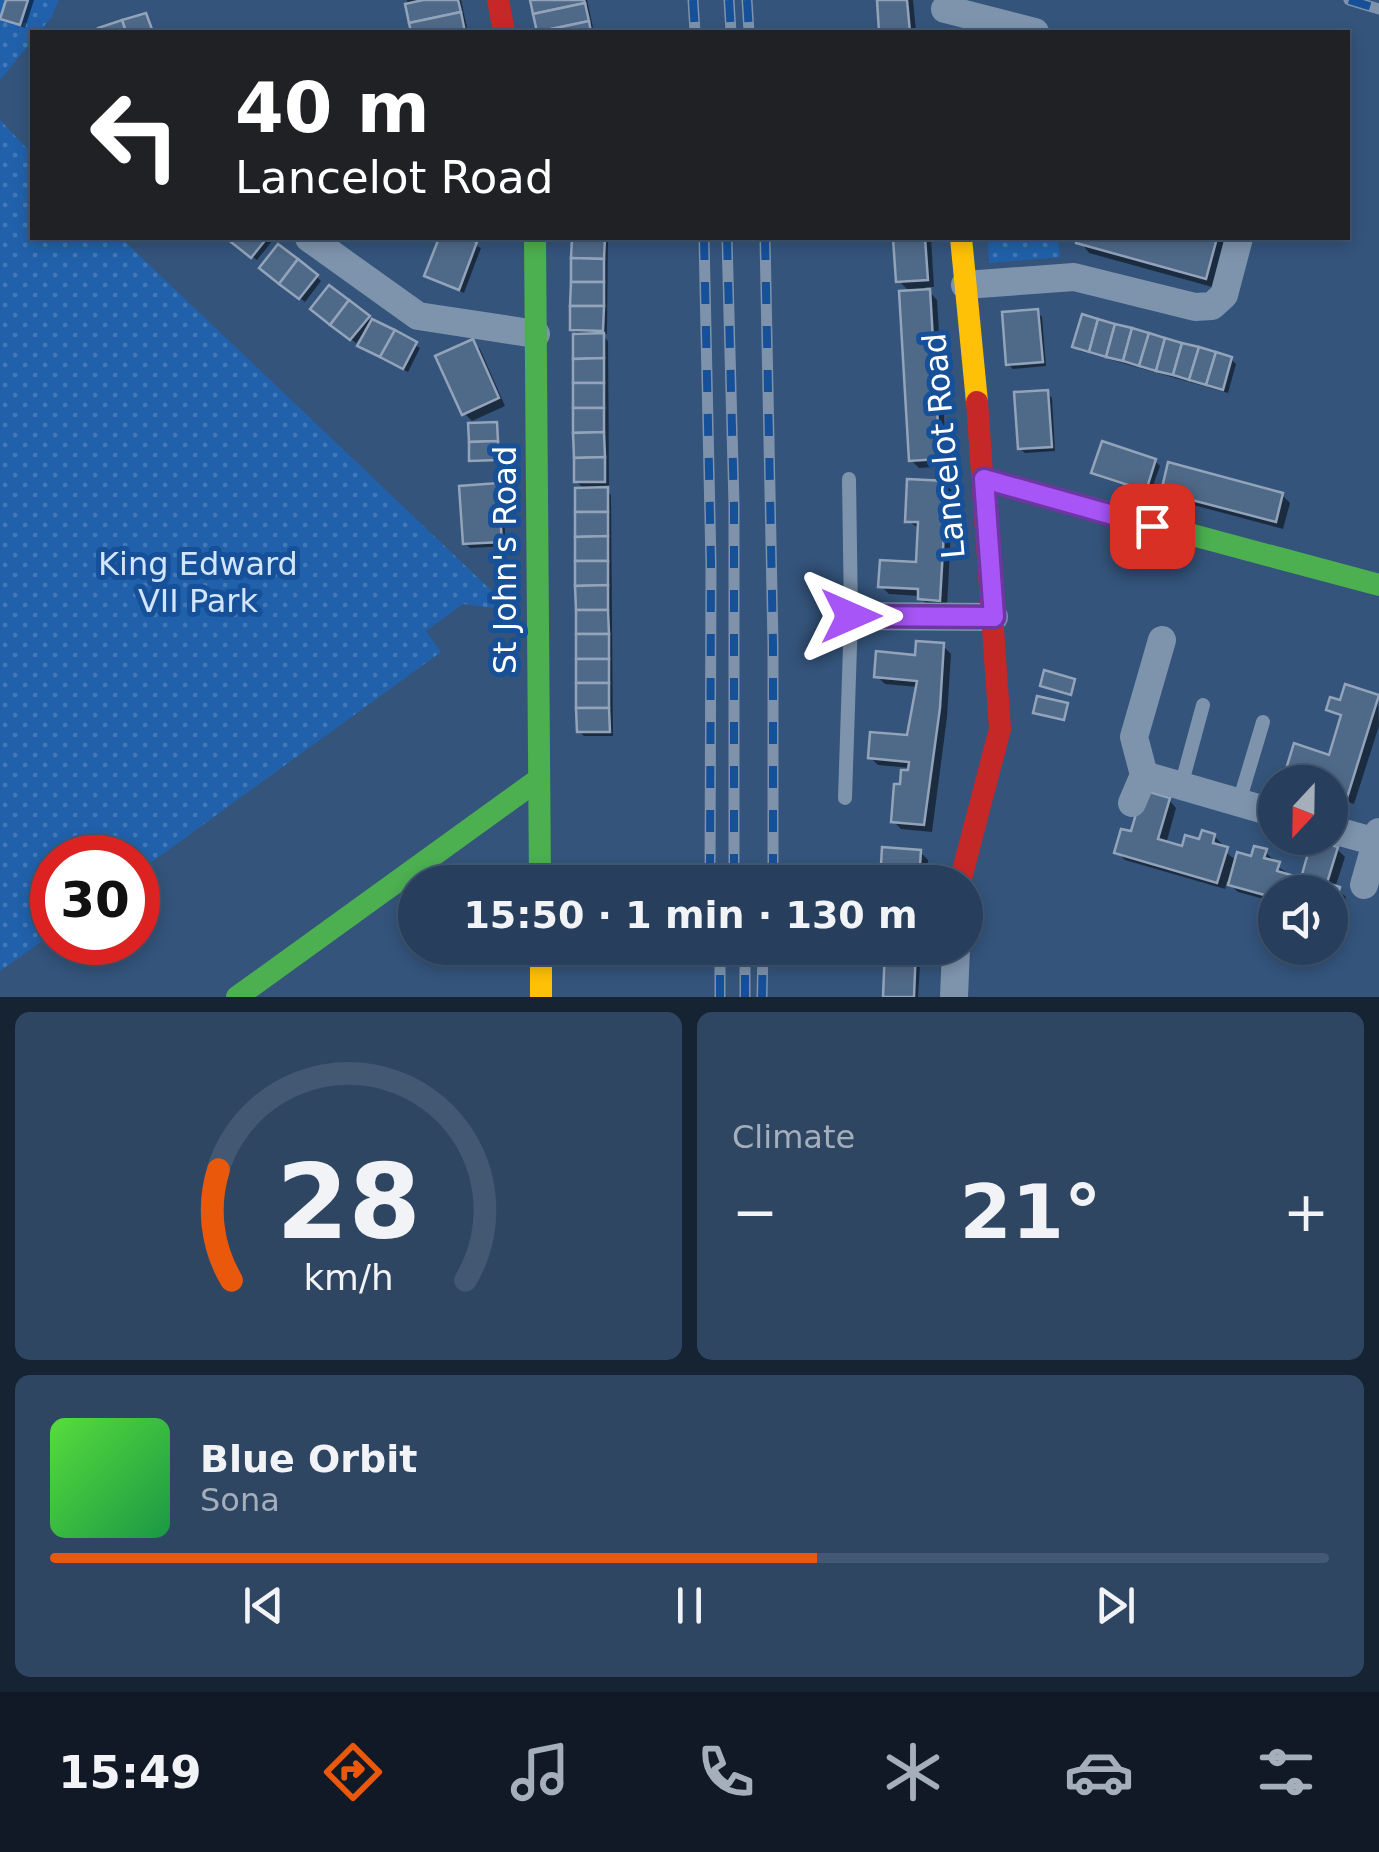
<!DOCTYPE html>
<meta charset="utf-8">
<style>
:root{--surface:#273f5c;--page:#2f4662;--text:#f1f3f6;--muted:#a4afbb;--line:#435872;--accent:#ea580c}
body{margin:0;font-family:"DejaVu Sans",sans-serif;background:var(--page);color:var(--text);height:100vh;display:flex;flex-direction:column;font-size:38px;white-space:nowrap}
*{box-sizing:border-box;margin:0}
p{font-size:32px;color:var(--muted)}
.icon{flex:none;width:55px;height:55px;fill:none;stroke:currentColor;stroke-width:2;stroke-linecap:round;stroke-linejoin:round}
.map{position:relative;height:997px;overflow:hidden}
.panel{display:flex;flex-direction:column;gap:15px;padding:15px;background:#152333;flex:1}
.panel>*{flex:none}
.guide{position:absolute;left:30px;top:30px;width:1320px;height:210px;border-radius:0px;box-shadow:0 5px 15px #0003,0 0 0 2px var(--line);background:#202124;color:#fff;overflow:hidden}
.needle{width:65px;rotate:202deg}
.fabs{position:absolute;left:1258px;top:765px;display:grid;gap:20px}
.fabs a{display:grid;place-items:center;width:90px;height:90px;border-radius:50%;background:var(--surface);box-shadow:0 5px 15px #0003,0 0 0 2px var(--line);font-size:50px}
.speed{position:absolute;left:30px;top:835px;display:flex;gap:20px;font-size:50px;font-weight:700;text-align:center}
.speed>*{display:grid;place-content:center;width:130px;height:130px;border-radius:50%;background:var(--surface);box-shadow:0 5px 15px #0003,0 0 0 2px var(--line);line-height:1}
.speed .limit{border:15px solid #d22;background:#fff;color:#111}
.pin{position:absolute;display:grid;place-items:center;width:85px;height:85px;color:#fff;margin:-42px;border-radius:20px;box-shadow:0 5px 15px #0006}
.me{position:absolute;width:110px;margin:-55px;rotate:90deg;stroke-linejoin:round;filter:drop-shadow(0 0 8px #0008)}
.turn{display:flex;align-items:center;gap:35px;height:210px;padding:0 40px;font-size:45px}
.turn .icon{width:130px;height:130px;stroke-width:2.5}
.turn b{display:block;font-size:70px;line-height:85px}
.big{font-size:75px;font-weight:600;line-height:1.1}
.panel .tile{flex:1;display:flex;flex-direction:column;justify-content:center;gap:15px;min-width:0;padding:0 35px;border-radius:15px;background:var(--page)}
.panel .dial{align-items:center;gap:0}
.dial svg{height:260px;overflow:visible;fill:none;stroke:var(--line);stroke-width:7;stroke-linecap:round;text-anchor:middle}
.dial text{fill:var(--text);stroke:none}
.song{display:flex;align-items:center;gap:30px}
.cover{width:120px;height:120px;border-radius:15px;background:linear-gradient(135deg,hsl(110 70% 55%),hsl(140 70% 35%))}
.played{height:10px;border-radius:5px;background:linear-gradient(90deg,var(--accent) 60%,var(--line) 60%)}
.keys{display:flex;justify-content:space-around;direction:ltr}
.heat{display:flex;justify-content:space-between;align-items:center;font-size:55px;direction:ltr}
.panel .tiles{flex:1;display:grid;gap:15px;grid-template-columns:1fr 1fr}
.tile:last-child{grid-column:span 2}
.trip{position:absolute;left:398px;top:865px;width:585px;height:100px;border-radius:50px;background:var(--surface);box-shadow:0 5px 15px #0003,0 0 0 2px var(--line);font-weight:600;line-height:100px;text-align:center}
.menu{display:flex;height:160px;justify-content:space-around;align-items:center;background:#101925;color:var(--muted)}
.menu .icon{width:70px;height:70px}
.menu .active{color:var(--accent)}
.menu b{font-size:45px;color:var(--text)}
.map>svg:first-child{display:block}
.park{fill:url(#park-dots)}
.shadow{fill:#0007}
.building{fill:#4f6988;stroke:#93a4ba;stroke-width:2.5}
.lines{fill:none;stroke-linecap:round;stroke-linejoin:round}
.lane{stroke:#7e94ad;stroke-width:14}
.street{stroke:#7e94ad;stroke-width:28}
.fast{stroke:#4caf50;stroke-width:22}
.slow{stroke:#ffc107;stroke-width:22}
.jam{stroke:#c62828;stroke-width:22}
.rail-casing{stroke:#7e93ab;stroke-width:11}
.rail{stroke:#165099;stroke-width:8;stroke-dasharray:22;stroke-linecap:butt}
.route-casing{stroke:#6d37a1;stroke-width:25}
.route{stroke:#a855f7;stroke-width:18}
.labels{text-anchor:middle;stroke-width:10;stroke-linejoin:round;paint-order:stroke}
.street-label{font-size:32px;fill:#fff;stroke:#165099}
.park-label{font-size:32px;fill:#d2e5fc;stroke:#165099}
</style>
<div class="map">
<svg width="1379" height="997" viewBox="0 0 1379 997">
<defs>
<pattern id="park-dots" width="8" height="8" patternUnits="userSpaceOnUse" patternTransform="scale(2.5)"><rect width="8" height="8" fill="#2161ab"/><path d="M2 2h.1M6 6h.1" fill="none" stroke="#4279b8" stroke-width="1.8" stroke-linecap="round"/></pattern>
</defs>
<rect width="100%" height="100%" fill="#34547b"/>
<!-- park -->
<g class="park">
<polygon points="0,0 59,0 51,18 39,32 32,32 32,41 0,80"/>
<polygon points="0,120 32,154 32,238 121,238 496,595 494,608 463,604 426,631 441,652 138,872 138,858 52,858 52,934 0,971"/>
<polygon points="988,238 1058,238 1060,257 989,263"/>
</g>
<!-- shadow -->
<g class="shadow">
<polygon points="8,0 34,0 25,28 2,18"/>
<polygon points="407,0 461,0 468,32 414,32"/>
<polygon points="533,0 587,0 594,32 540,32"/>
<polygon points="879,0 913,0 916,32 882,32"/>
<polygon points="227,238 271,238 273,240 257,260"/>
<polygon points="441,238 460,238 481,248 464,293 427,276"/>
<polygon points="574,238 608,238 607,334 601,334 608,341 609,486 603,486 611,495 613,736 584,736 579,731 585,490 576,481 580,336 572,329"/>
<polygon points="896,238 931,238 934,287 925,287 937,300 947,466 919,468 911,460 911,293 899,281"/>
<polygon points="1078,238 1230,238 1216,288 1089,253"/>
<polygon points="267,272 317,277 321,281 305,302"/>
<polygon points="1037,312 1042,317 1046,366 1013,369 1008,364"/>
<polygon points="318,314 368,318 420,348 408,372 365,350 361,346 366,335 364,333 356,343"/>
<polygon points="472,342 480,349 505,406 472,421 464,413"/>
<polygon points="1075,347 1231,359 1236,364 1228,393 1080,351"/>
<polygon points="1047,393 1052,398 1055,451 1025,453 1020,448"/>
<polygon points="1155,461 1160,466 1150,494 1099,477 1094,472"/>
<polygon points="946,484 953,492 947,607 928,606 920,596 889,594 881,586 918,565 920,529 908,521"/>
<polygon points="497,486 502,491 506,546 470,548 465,543"/>
<polygon points="1164,492 1282,495 1290,503 1283,529 1171,499"/>
<polygon points="943,646 951,654 947,717 932,832 901,829 893,821 911,768 878,765 870,757 909,738 918,687 885,684 877,676"/>
<polygon points="1378,697 1379,726 1354,804 1333,797 1330,782 1317,782 1296,776 1288,768 1330,758 1343,719 1329,709"/>
<polygon points="1169,800 1176,808 1166,844 1184,849 1214,836 1222,844 1220,848 1237,861 1253,859 1265,852 1273,859 1272,863 1286,872 1285,876 1303,882 1337,849 1345,857 1335,888 1346,897 1339,921 1330,918 1330,892 1275,892 1275,902 1238,892 1227,881 1225,889 1125,860 1117,852"/>
<polygon points="885,850 920,852 928,860 927,882 882,882"/>
<polygon points="888,948 921,948 918,997 885,997"/>
</g>
<!-- building -->
<g class="building">
<polygon points="6,0 28,0 20,25 0,19"/>
<polygon points="423,0 458,0 461,12 409,23 405,4"/>
<polygon points="530,0 584,0 585,3 533,14"/>
<polygon points="877,0 907,0 910,32 879,32"/>
<polygon points="585,3 589,21 537,32 533,14"/>
<polygon points="461,12 465,32 411,32 409,23"/>
<polygon points="146,13 153,32 126,32 122,20"/>
<polygon points="122,20 126,32 99,32 98,28"/>
<polygon points="589,21 591,32 537,32"/>
<polygon points="234,238 267,238 251,258 231,242"/>
<polygon points="439,238 467,238 477,242 459,290 424,276"/>
<polygon points="572,238 605,238 604,259 571,258"/>
<polygon points="893,238 925,238 928,280 896,282"/>
<polygon points="1076,238 1217,238 1206,279 1076,243"/>
<polygon points="278,244 298,259 279,284 259,268"/>
<polygon points="571,258 604,259 604,282 571,282"/>
<polygon points="298,259 318,275 299,299 279,284"/>
<polygon points="571,282 604,282 604,306 570,306"/>
<polygon points="329,285 349,300 330,325 310,309"/>
<polygon points="930,289 940,459 909,461 899,291"/>
<polygon points="349,300 370,316 350,340 330,325"/>
<polygon points="570,306 604,306 603,331 570,330"/>
<polygon points="1038,309 1043,362 1006,365 1002,312"/>
<polygon points="1082,314 1098,319 1089,352 1072,347"/>
<polygon points="372,319 395,330 380,357 357,346"/>
<polygon points="1098,319 1115,324 1106,357 1089,352"/>
<polygon points="1115,324 1132,328 1123,361 1106,357"/>
<polygon points="1132,328 1149,333 1139,366 1123,361"/>
<polygon points="395,330 417,342 403,369 380,357"/>
<polygon points="604,333 604,358 573,359 573,334"/>
<polygon points="1149,333 1165,338 1156,371 1139,366"/>
<polygon points="1165,338 1182,343 1173,375 1156,371"/>
<polygon points="473,339 499,398 462,415 435,356"/>
<polygon points="1182,343 1199,347 1189,380 1173,375"/>
<polygon points="1199,347 1216,352 1206,385 1189,380"/>
<polygon points="1216,352 1232,357 1223,390 1206,385"/>
<polygon points="604,358 604,383 573,383 573,359"/>
<rect x="573" y="383" width="31" height="25"/>
<polygon points="1048,390 1052,447 1018,449 1014,392"/>
<polygon points="573,408 604,408 604,432 573,433"/>
<polygon points="497,422 498,441 469,442 468,423"/>
<polygon points="604,432 605,457 574,458 573,433"/>
<polygon points="498,441 498,460 469,461 469,442"/>
<polygon points="1102,441 1156,459 1146,491 1091,473"/>
<polygon points="605,457 605,482 574,482 574,458"/>
<polygon points="1168,462 1283,493 1276,522 1161,492"/>
<polygon points="907,479 947,481 940,601 918,599 918,589 878,587 880,560 916,562 918,522 905,522"/>
<polygon points="498,483 502,542 463,544 459,486"/>
<polygon points="608,487 608,512 575,512 575,488"/>
<polygon points="575,512 608,512 608,536 575,537"/>
<polygon points="608,536 608,561 575,561 575,537"/>
<polygon points="575,561 608,561 608,585 575,586"/>
<polygon points="608,585 608,610 576,610 575,586"/>
<polygon points="576,610 608,610 609,634 576,634"/>
<rect x="576" y="634" width="33" height="25"/>
<polygon points="916,641 944,643 940,708 924,825 891,822 894,784 900,784 901,770 908,770 909,762 868,758 870,732 907,735 917,681 874,677 876,651 915,655"/>
<rect x="576" y="659" width="33" height="24"/>
<polygon points="1044,670 1075,679 1071,695 1040,686"/>
<rect x="576" y="683" width="33" height="25"/>
<polygon points="1345,684 1379,695 1347,798 1330,792 1330,782 1286,769 1294,743 1329,755 1341,715 1326,710 1330,697 1340,700"/>
<polygon points="1037,696 1068,703 1064,720 1033,713"/>
<polygon points="576,708 609,708 610,732 577,732"/>
<polygon points="1143,790 1170,798 1158,839 1182,846 1185,835 1199,839 1202,830 1215,834 1213,843 1228,847 1217,883 1114,853 1121,829 1131,831"/>
<polygon points="1312,839 1338,847 1327,883 1340,887 1332,915 1330,892 1275,892 1275,898 1228,885 1237,852 1251,856 1254,846 1267,849 1264,858 1280,862 1277,871 1301,878"/>
<polygon points="882,847 921,850 919,882 880,882"/>
<polygon points="885,948 916,948 914,997 883,997"/>
</g>
<g class="lines">
<!-- lane -->
<g class="lane">
<polyline points="1181,786 1203,705"/>
<polyline points="845,798 851,616 849,479"/>
<polyline points="1239,802 1263,722"/>
</g>
<!-- street -->
<g class="street">
<polyline points="945,9 1035,32"/>
<polyline points="309,238 418,316 536,334"/>
<polyline points="965,285 1074,277 1195,307 1212,306 1224,295 1239,238"/>
<polyline points="851,616 994,617"/>
<polyline points="1144,775 1275,813"/>
<polyline points="1132,803 1144,775 1134,737 1162,640"/>
<polyline points="1330,829 1376,842"/>
<polyline points="1364,885 1379,832"/>
<polyline points="954,997 956,948"/>
</g>
<!-- fast -->
<g class="fast">
<polyline points="535,238 540,882"/>
<polyline points="984,479 1379,585"/>
<polyline points="237,997 539,779"/>
</g>
<!-- slow -->
<g class="slow">
<polyline points="961,238 977,402"/>
<polyline points="541,948 541,997"/>
</g>
<!-- jam -->
<g class="jam">
<polyline points="498,0 504,32"/>
<polyline points="960,882 1000,729 977,402"/>
</g>
<defs>
<g id="rail">
<polyline points="693,0 695,32"/>
<polyline points="729,0 731,32"/>
<polyline points="747,0 749,32"/>
<polyline points="1349,0 1379,9"/>
<polyline points="704,238 711,564 710,882"/>
<polyline points="727,238 734,505 734,882"/>
<polyline points="765,238 773,645 773,882"/>
<polyline points="720,997 720,948"/>
<polyline points="745,997 745,948"/>
<polyline points="762,997 763,948"/>
</g>
</defs>
<!-- rail casing -->
<use href="#rail" class="rail-casing"/>
<!-- rail -->
<use href="#rail" class="rail"/>
</g>
<g class="lines">
<defs>
<polyline id="route" points="851,616 994,617 984,479 1152,526"/>
</defs>
<!-- route casing -->
<use href="#route" class="route-casing"/>
<!-- route -->
<use href="#route" class="route"/>
</g>
<g class="labels">
<!-- street labels -->
<g class="street-label">
<text transform="translate(944 446) rotate(-95)" y="11">Lancelot Road</text>
<text transform="translate(505 560) rotate(-90)" y="11">St John's Road</text>
</g>
<!-- park labels -->
<g class="park-label">
<text x="198" y="575">King Edward<tspan x="198" dy="37">VII Park</tspan></text>
</g>
</g>
</svg>
<div class="fabs">
<a><svg class="needle" viewBox="-14 -14 28 28"><path d="M0-13l5 13h-10z" fill="#e53935"/><path d="M0 13l5-13h-10z" fill="#a4afbb"/></svg></a>
<a><svg class="icon" aria-label="sound" viewBox="0 0 24 24"><path d="M4 9h4l5-4v14l-5-4H4zM17 9q2 3 0 6"/></svg></a>
</div>
<div class="speed"><div class="limit">30</div></div>
<div class="pin" style="left:1152px;top:526px;background:#d93025"><svg class="icon" aria-label="arrive" viewBox="0 0 24 24"><path d="M6 21V4h12l-3 4 3 4H6"/></svg></div>
<svg class="me" style="left:851px;top:616px" viewBox="-20 -20 40 40"><path d="M0-17L14 15 0 8-14 15z" fill="#a855f7" stroke="#fff" stroke-width="4"/></svg>
<div class="trip">15:50 · 1 min · 130 m</div>
<div class="guide">
<div class="turn"><svg class="icon" aria-label="left" viewBox="0 0 24 24"><path d="M17 20v-9H6M10 6l-5 5 5 5"/></svg><div><b>40 m</b>Lancelot Road</div></div>
</div>
</div>
<section class="panel">
<div class="tiles">
<div class="tile dial"><svg viewBox="0 0 100 80">
<path d="M14 69A42 42 0 1 1 86 69"/>
<path d="M14 69A42 42 0 0 1 10 35" stroke="#ea580c"/>
<text x="50" y="56" font-size="32" font-weight="700">28</text>
<text x="50" y="72" font-size="11">km/h</text>
</svg></div>
<div class="tile"><p>Climate</p>
<div class="heat"><a>−</a><b class="big">21°</b><a>+</a></div>
</div>
<div class="tile">
<div class="song"><i class="cover"></i><div><b>Blue Orbit</b><p>Sona</p></div></div>
<div class="played"></div>
<div class="keys"><svg class="icon" aria-label="previous" viewBox="0 0 24 24"><path d="M18 5L8 12l10 7zM5 5v14"/></svg><svg class="icon" aria-label="pause" viewBox="0 0 24 24"><path d="M8 5v14M16 5v14"/></svg><svg class="icon" aria-label="next" viewBox="0 0 24 24"><path d="M6 5l10 7-10 7zM19 5v14"/></svg></div>
</div>
</div>
</section>
<nav class="menu">
<b>15:49</b>
<svg class="icon active" aria-label="directions" viewBox="0 0 24 24"><path d="M12 3l9 9-9 9-9-9zM9 14v-3h6M13 9l2 2-2 2"/></svg>
<svg class="icon" aria-label="music" viewBox="0 0 24 24"><path d="M9 18V5l10-2v13"/><circle cx="6" cy="18" r="3"/><circle cx="16" cy="16" r="3"/></svg>
<svg class="icon" aria-label="phone" viewBox="0 0 24 24"><path d="M5 4h4l2 5-3 2q2 4 5 5l2-3 5 2v4C11 20 4 13 5 4z"/></svg>
<svg class="icon" aria-label="climate" viewBox="0 0 24 24"><path d="M12 3v18M4 7l16 10M4 17L20 7"/></svg>
<svg class="icon" aria-label="car" viewBox="0 0 24 24"><path d="M5 17H2v-5l4-1 3-4h7l3 4 3 1v5h-3M9 17h6M6 11h13"/><circle cx="7" cy="17" r="2"/><circle cx="17" cy="17" r="2"/></svg>
<svg class="icon" aria-label="filters" viewBox="0 0 24 24"><path d="M4 7h16M4 17h16"/><circle cx="9" cy="7" r="2"/><circle cx="15" cy="17" r="2"/></svg>
</nav>
